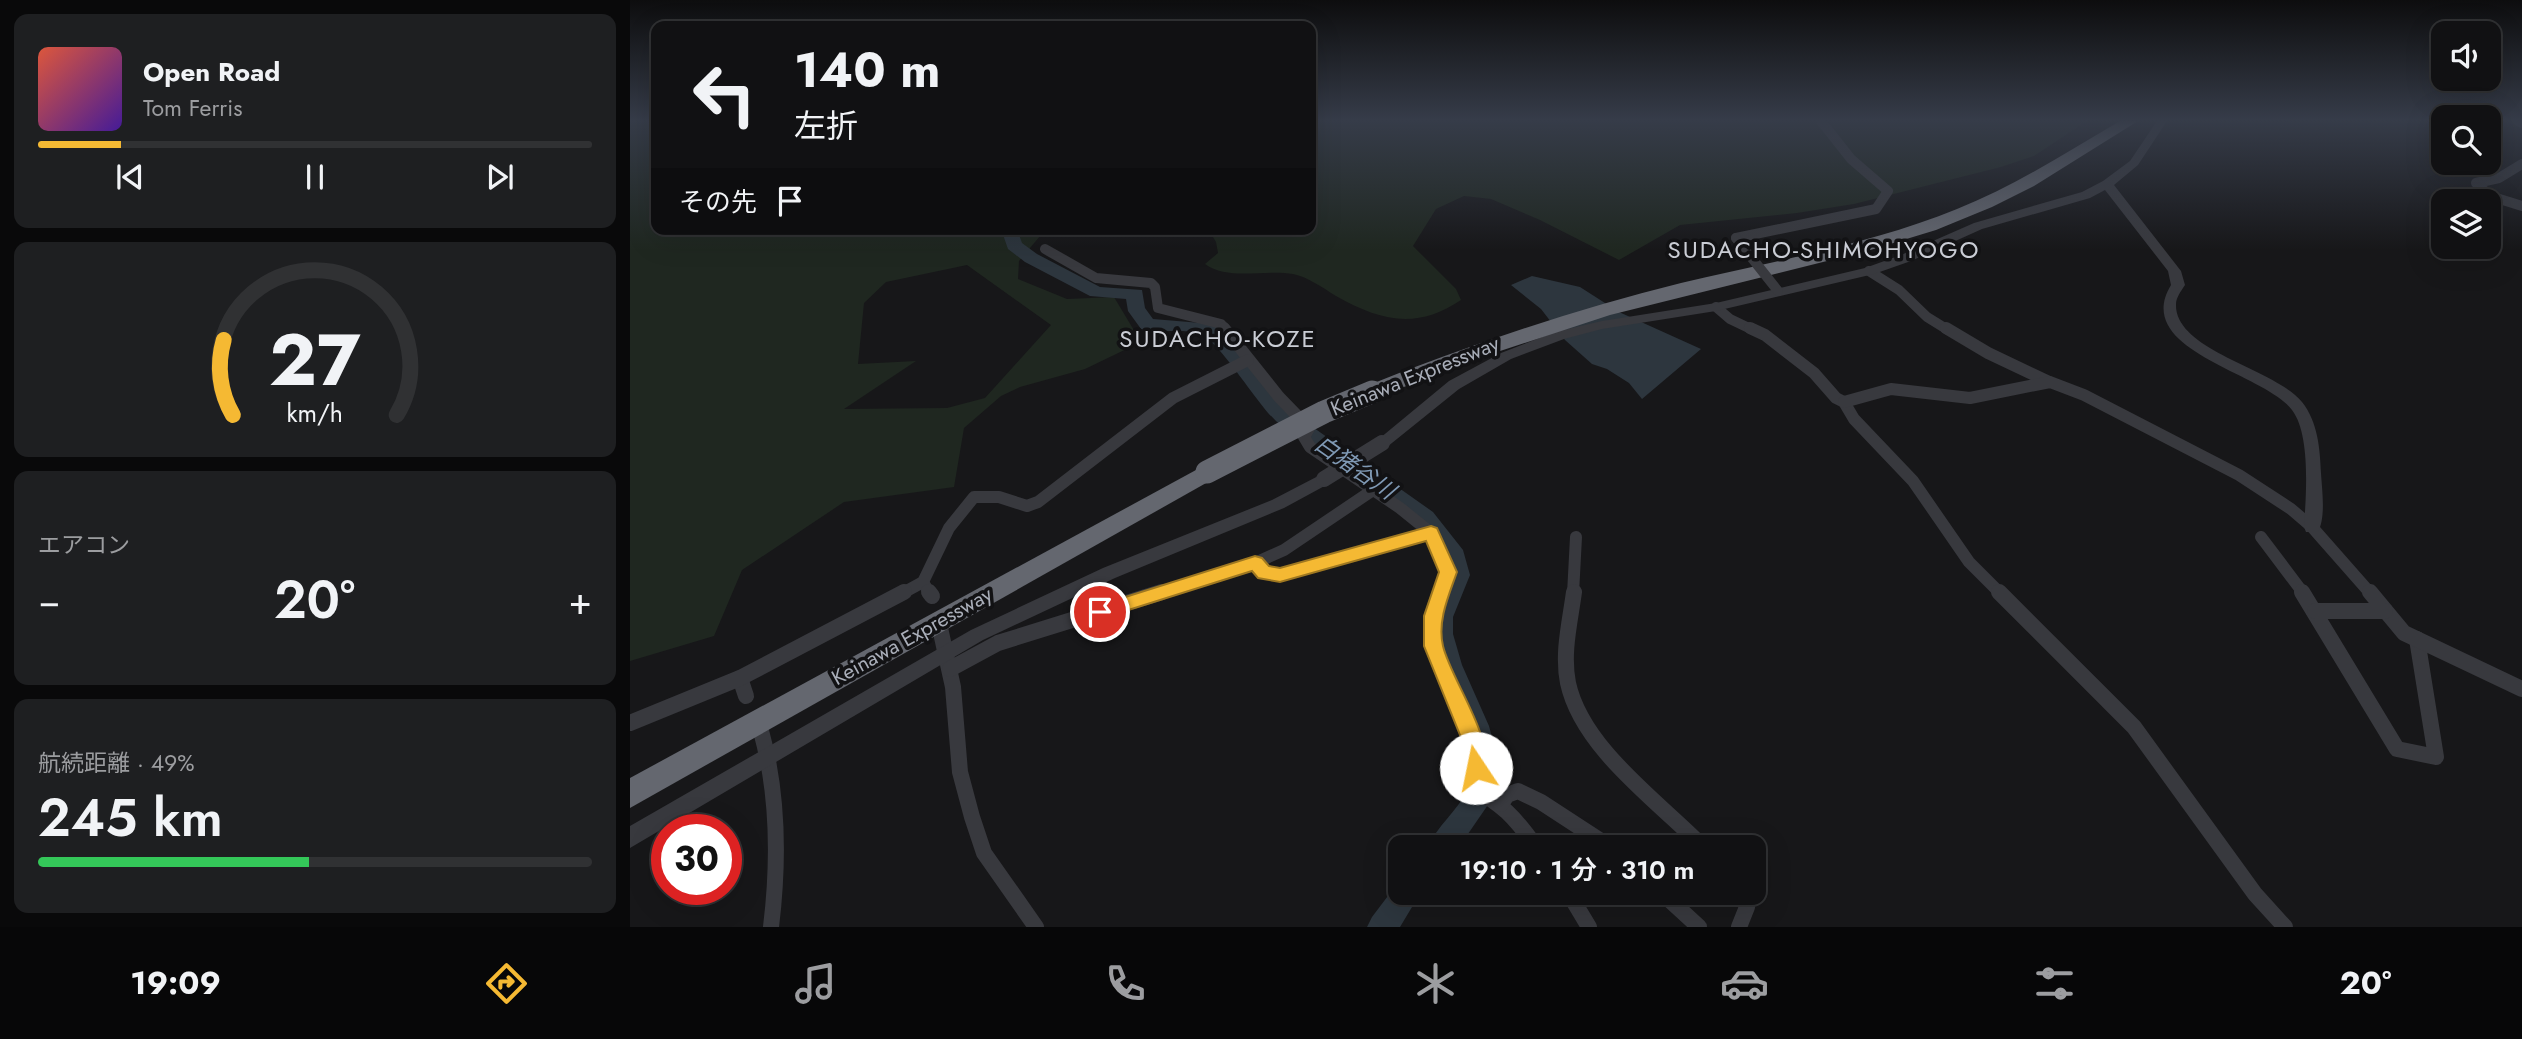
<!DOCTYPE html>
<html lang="ja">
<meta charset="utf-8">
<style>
:root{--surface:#111113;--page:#1e1f21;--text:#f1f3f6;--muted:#9c9da0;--line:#303133;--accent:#f5b933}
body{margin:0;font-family:Jost,"Noto Sans JP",sans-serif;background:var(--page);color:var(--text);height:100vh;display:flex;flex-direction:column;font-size:26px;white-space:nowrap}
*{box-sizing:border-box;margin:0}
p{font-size:23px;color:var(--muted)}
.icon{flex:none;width:38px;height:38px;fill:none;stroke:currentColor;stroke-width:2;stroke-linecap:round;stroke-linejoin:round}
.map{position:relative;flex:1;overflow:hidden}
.side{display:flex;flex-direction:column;gap:14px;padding:14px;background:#09090a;width:630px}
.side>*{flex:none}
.top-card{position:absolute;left:21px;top:21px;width:665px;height:214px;border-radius:14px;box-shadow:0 7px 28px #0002,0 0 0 2px var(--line);background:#111113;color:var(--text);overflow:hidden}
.controls{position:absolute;left:1801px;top:21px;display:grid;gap:14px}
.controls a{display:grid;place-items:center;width:70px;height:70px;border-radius:14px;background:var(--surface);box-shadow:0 7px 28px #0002,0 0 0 2px var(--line);font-size:35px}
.speed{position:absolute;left:21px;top:814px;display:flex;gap:14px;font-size:35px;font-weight:700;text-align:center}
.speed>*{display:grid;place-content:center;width:91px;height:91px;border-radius:50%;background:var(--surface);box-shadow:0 7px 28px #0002,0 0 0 2px var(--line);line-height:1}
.speed .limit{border:10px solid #d22;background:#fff;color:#111}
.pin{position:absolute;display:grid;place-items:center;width:60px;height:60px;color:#fff;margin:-30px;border:4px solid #fff;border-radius:50%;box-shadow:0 2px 7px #0007}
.me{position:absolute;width:77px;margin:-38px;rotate:349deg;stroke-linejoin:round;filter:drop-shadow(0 0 5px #0008)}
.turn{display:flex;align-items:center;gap:24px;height:147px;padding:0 28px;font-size:32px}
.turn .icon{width:91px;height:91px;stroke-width:2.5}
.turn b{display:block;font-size:49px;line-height:60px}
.then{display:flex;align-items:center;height:66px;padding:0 28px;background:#0003;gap:14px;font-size:26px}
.big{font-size:52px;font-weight:600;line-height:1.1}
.side .card{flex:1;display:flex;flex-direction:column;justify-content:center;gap:10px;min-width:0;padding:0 24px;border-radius:14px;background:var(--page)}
.side .dial{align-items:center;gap:0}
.dial svg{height:182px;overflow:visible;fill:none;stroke:var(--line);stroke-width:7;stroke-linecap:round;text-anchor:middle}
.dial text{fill:var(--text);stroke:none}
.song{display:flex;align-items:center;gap:21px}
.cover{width:84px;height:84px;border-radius:10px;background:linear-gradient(135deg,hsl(10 70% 55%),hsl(260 70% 35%))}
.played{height:7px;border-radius:4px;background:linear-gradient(90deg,var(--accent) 15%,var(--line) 15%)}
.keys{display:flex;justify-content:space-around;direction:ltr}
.heat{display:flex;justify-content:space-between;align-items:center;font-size:38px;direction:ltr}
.charge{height:10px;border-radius:5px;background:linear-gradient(90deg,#34c759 49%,var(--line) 0)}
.trip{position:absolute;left:758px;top:835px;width:378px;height:70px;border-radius:14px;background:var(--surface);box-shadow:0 7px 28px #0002,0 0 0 2px var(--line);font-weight:600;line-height:70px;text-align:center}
.dock{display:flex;height:112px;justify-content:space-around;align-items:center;background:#070708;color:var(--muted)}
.dock .icon{width:49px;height:49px}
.dock .selected{color:var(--accent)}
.dock b{font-size:32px;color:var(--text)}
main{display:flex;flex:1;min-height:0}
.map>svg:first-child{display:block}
.green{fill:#1f2720;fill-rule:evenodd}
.water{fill:#2d363e}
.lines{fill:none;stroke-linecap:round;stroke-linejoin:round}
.river{fill:#2d363e;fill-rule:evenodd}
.minor-far2{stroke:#38393e;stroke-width:10}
.minor-far1{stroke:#38393e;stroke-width:12}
.minor{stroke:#38393e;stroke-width:16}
.tertiary{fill:#38393e;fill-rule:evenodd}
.motorway{fill:#64676f;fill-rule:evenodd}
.minor-bridge{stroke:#38393e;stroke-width:10}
.tertiary-bridge{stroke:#38393e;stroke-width:16}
.motorway-bridge{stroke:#64676f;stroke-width:23}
.route{fill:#f5b933;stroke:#9f7821;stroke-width:2}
.labels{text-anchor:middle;stroke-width:7;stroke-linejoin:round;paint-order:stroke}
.street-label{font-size:21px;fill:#a9aeb9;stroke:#121214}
.water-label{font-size:23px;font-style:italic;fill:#809ab5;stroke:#121214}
.quarter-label{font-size:24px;letter-spacing:2px;fill:#cacdd5;stroke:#121214}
</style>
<main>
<section class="side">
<div class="card">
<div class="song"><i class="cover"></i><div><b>Open Road</b><p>Tom Ferris</p></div></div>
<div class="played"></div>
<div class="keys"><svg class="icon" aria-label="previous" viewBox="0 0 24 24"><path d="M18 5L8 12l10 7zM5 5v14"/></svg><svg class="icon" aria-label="pause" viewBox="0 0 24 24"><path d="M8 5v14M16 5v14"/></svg><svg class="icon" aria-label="next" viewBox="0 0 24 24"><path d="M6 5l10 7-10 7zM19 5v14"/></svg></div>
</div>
<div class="card dial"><svg viewBox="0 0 100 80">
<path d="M14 69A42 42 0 1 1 86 69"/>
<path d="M14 69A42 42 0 0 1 10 36" stroke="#f5b933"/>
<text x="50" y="56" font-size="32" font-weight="700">27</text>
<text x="50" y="72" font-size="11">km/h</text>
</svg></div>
<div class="card"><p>エアコン</p>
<div class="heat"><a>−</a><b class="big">20°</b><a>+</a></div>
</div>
<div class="card"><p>航続距離 · 49%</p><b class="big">245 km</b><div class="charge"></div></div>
</section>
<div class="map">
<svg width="1892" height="927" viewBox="0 0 1892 927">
<rect width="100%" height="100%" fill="#171719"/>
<!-- green -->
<g class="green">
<path d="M0,121H26V229H416L389,261L388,279L437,299L484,297L511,342L455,369L390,387L371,396L334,428L324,487L214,502L112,570L84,636L0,661ZM337,265L421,325L355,398L317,408L214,409L286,361L228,364L234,303L256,282Z"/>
<path d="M681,121H1457L1404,156L1371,167L1224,204L1167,213L1050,225L989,260L910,220L861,199L834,196L806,209L783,246L826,289L831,300C787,330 750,321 706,296C693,288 678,277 663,274C635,269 598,281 575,264L588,253L586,242L578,229H681Z"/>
</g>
<!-- water -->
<polygon class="water" points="902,276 950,287 989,312 1071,349 1012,399 999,383 977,369 962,364 935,340 911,309 881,285"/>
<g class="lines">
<!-- river -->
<g class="river">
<path d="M371,229H387L392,243L407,254L470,287L512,290L515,308L523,319L583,324L609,349L660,411L803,512L833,550L840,575L823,617V634L832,665L859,726L867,756L866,784L862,799L829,847H798C807,826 827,811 837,791C858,749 804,677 799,634C796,608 825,582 814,558C790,508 689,460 646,421C627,404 588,339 570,334C552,328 530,334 511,329L498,311L496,299L460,296L395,262L378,249Z"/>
<polygon points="770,880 770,892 791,892 770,927 737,927 742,917"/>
</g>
<!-- minor-far2 -->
<g class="minor-far2">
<polyline points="1888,121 1892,123"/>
<polyline points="1892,164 1869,178 1846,183 1860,196 1892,206"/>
<polyline points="1106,238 1246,209 1258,191 1221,159 1191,121"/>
<polyline points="415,249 466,278 521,283 525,287 528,308 591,324 596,330"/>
<polyline points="1239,271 1269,290 1297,317 1318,330"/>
<polyline points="1086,307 1100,319 1123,330"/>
</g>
<!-- minor-far1 -->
<g class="minor-far1">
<polyline points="594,328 649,397 679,428 674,437 680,447 770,508 801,533 818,572 809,594"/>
<polyline points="1120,328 1135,335 1184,373 1206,398 1214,402 1224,419 1283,481 1339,562 1371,594"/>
<polyline points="1316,328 1358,353 1419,382"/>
<polyline points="1214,402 1261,389 1340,398 1420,382 1454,395 1609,475 1661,509 1682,527 1741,594"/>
<polyline points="1631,537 1674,594"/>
<polyline points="625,563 634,573 650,575 801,533"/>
<polyline points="293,582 300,594"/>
<polyline points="271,594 293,582 319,528 344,497 369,497 397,506 408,502 543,398 618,360"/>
<polyline points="527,594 625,563 654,550 743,490"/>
<polyline points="943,594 946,537"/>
</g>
<!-- minor -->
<g class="minor">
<polyline points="299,592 302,596"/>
<path d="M810,592C779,673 860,709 840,786C873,805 884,816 906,847"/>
<path d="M944,592C940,622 932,653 938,683C952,748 1028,801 1073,847"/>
<polyline points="1369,592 1504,727 1625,894 1655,927"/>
<polyline points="1672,592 1767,749 1806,757 1787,639"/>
<polyline points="1740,592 1774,633 1892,689"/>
<polyline points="1685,611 1755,611"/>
<polyline points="310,628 323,687 330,772 342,817 354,853 406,927"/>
<polyline points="320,669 368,643 532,592"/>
<polyline points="110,678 116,696"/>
<polyline points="0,723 110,678 274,592"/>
<path d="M131,731C149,796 149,861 141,927"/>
<polyline points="871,804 877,795 888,791 911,802 980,847"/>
<polyline points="938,892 959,927"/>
<polyline points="1031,892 1069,927"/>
<polyline points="1109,927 1117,907 1112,892"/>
</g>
<!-- tertiary -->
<g class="tertiary">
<path d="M1527,121H1537L1508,165L1484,185L1551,271L1555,285C1551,291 1546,298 1546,304C1544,351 1646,369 1672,402C1688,422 1690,449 1691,473C1692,490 1696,517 1688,532H1676L1674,527C1676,496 1681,435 1662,410C1634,372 1501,351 1541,285L1538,271L1475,190L1460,198L1352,229L1281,261L1244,274L1086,311L972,329L934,339L881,359L829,389L757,447L752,449L744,443L819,381L871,353L925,332L972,321L1086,303L1235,268L1271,255L1344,223L1452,192L1473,181L1500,161Z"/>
<polygon points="694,473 700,475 702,479 700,483 654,508 485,578 353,640 0,848 0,826 341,630 473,568 642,500"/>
</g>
<!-- motorway -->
<g class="motorway">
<path d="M1490,121H1508L1404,186L1362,207L1306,230L1237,251L980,315L864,353L742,399L734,397L731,392L734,387C838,345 943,310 1051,283C1144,261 1238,245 1327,209C1385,186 1437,152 1490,121Z"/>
<polygon points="577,464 585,466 588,472 585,478 0,808 0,778"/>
</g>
<!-- minor-bridge -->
<polyline class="minor-bridge" points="1106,238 1148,291"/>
<!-- tertiary-bridge -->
<polyline class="tertiary-bridge" points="694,479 752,443"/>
<!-- motorway-bridge -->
<polyline class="motorway-bridge" points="577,472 694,412 742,392"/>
</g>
<!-- sky -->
<linearGradient id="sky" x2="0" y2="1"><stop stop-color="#0d0d0e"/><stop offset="0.48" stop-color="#363c49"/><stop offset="1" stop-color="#363c49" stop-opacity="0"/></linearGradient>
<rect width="1892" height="250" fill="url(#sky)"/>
<!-- route -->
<path class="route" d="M801,526L807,528L827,572C819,595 807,621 813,646C821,680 867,741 853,774L846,777L838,774L834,745L794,646V616L809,572L796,541L650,582L628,578L622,571L470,619L463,617L461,612L463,607L470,605L625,556L632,558L639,566L650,568Z"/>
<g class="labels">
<!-- street labels -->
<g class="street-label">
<text transform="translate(785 376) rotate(-22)" y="7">Keinawa Expressway</text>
<text transform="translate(282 636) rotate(-29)" y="7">Keinawa Expressway</text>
</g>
<!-- water labels -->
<g class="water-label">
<text transform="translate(725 467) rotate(35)" y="8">白猪谷川</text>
</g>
<!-- quarter labels -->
<g class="quarter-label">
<text x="1194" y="258">SUDACHO-SHIMOHYOGO</text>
<text x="588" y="347">SUDACHO-KOZE</text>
</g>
</g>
</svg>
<div class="controls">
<a><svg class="icon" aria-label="sound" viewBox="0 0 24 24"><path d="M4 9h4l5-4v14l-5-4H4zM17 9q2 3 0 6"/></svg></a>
<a><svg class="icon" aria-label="search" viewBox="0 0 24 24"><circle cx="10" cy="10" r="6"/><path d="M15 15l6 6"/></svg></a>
<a><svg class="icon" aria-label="layers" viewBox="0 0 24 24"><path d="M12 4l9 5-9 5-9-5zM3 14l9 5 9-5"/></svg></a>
</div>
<div class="speed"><div class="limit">30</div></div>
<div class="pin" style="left:470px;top:612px;background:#d93025"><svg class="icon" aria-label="arrive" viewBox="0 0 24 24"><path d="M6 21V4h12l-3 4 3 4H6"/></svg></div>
<svg class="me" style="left:846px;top:768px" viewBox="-20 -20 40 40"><circle r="19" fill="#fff"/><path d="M0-13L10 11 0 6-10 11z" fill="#f5b933"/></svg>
<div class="trip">19:10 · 1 分 · 310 m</div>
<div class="top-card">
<div class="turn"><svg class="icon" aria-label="left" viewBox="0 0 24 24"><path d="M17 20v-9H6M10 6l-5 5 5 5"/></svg><div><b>140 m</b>左折</div></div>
<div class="then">その先<svg class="icon" aria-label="arrive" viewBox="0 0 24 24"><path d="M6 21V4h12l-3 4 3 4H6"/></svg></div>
</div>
</div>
</main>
<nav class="dock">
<b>19:09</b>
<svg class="icon selected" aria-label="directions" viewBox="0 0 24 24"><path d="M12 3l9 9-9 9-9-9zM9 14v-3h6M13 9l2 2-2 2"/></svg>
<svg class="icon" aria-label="music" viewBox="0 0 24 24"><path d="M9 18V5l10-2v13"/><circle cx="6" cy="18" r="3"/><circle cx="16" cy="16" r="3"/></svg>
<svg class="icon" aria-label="phone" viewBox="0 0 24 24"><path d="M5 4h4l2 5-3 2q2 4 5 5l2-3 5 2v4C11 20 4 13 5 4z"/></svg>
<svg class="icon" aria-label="climate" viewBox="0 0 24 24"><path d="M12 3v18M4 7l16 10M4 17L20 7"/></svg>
<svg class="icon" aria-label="car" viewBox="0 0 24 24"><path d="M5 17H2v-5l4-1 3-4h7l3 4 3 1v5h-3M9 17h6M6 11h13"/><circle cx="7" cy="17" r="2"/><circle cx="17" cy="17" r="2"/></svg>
<svg class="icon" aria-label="filters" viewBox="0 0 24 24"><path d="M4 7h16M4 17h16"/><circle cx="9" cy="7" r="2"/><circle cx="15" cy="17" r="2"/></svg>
<b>20°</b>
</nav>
